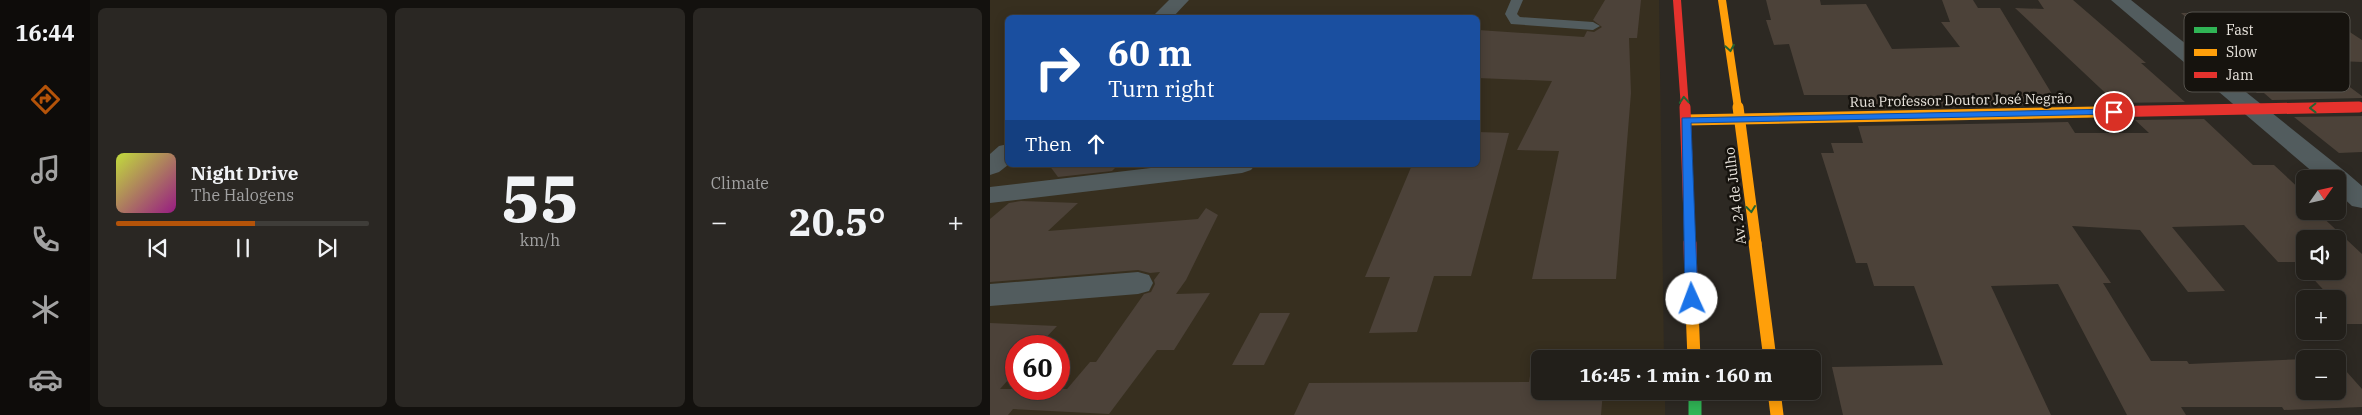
<!DOCTYPE html>
<meta charset="utf-8">
<style>
:root{--surface:#221f1a;--page:#2a2723;--text:#f1f3f6;--muted:#a2a2a2;--line:#3f3d39;--accent:#b45309}
body{margin:0;font-family:"IBM Plex Serif",serif;background:var(--page);color:var(--text);height:100vh;display:flex;flex-direction:column;font-size:19px;white-space:nowrap}
*{box-sizing:border-box;margin:0}
p{font-size:16px;color:var(--muted)}
.icon{flex:none;width:28px;height:28px;fill:none;stroke:currentColor;stroke-width:2;stroke-linecap:round;stroke-linejoin:round}
.map{position:relative;flex:1;overflow:hidden}
.panel{display:flex;flex-direction:column;gap:8px;padding:8px;background:#13110e;width:900px}
.panel>*{flex:none}
.top-card{position:absolute;left:15px;top:15px;width:475px;height:152px;border-radius:8px;box-shadow:0 2px 12px #0003,0 0 0 1px var(--line);background:#1a4fa0;color:#fff;overflow:hidden}
.needle{width:32px;rotate:56deg}
.fabs{position:absolute;left:1306px;top:170px;display:grid;gap:10px}
.fabs a{display:grid;place-items:center;width:50px;height:50px;border-radius:8px;background:var(--surface);box-shadow:0 2px 12px #0003,0 0 0 1px var(--line);font-size:25px}
.speed{position:absolute;left:15px;top:335px;display:flex;gap:10px;font-size:25px;font-weight:700;text-align:center}
.speed>*{display:grid;place-content:center;width:65px;height:65px;border-radius:50%;background:var(--surface);box-shadow:0 2px 12px #0003,0 0 0 1px var(--line);line-height:1}
.speed .limit{border:8px solid #d22;background:#fff;color:#111}
.pin{position:absolute;display:grid;place-items:center;width:42px;height:42px;color:#fff;margin:-21px;border:2px solid #fff;border-radius:50%;box-shadow:0 1px 5px #0007}
.me{position:absolute;width:55px;margin:-28px;rotate:358deg;stroke-linejoin:round;filter:drop-shadow(0 0 4px #0008)}
.turn{display:flex;align-items:center;gap:18px;height:105px;padding:0 20px;font-size:22px}
.turn .icon{width:65px;height:65px;stroke-width:2.5}
.turn b{display:block;font-size:35px;line-height:42px}
.then{display:flex;align-items:center;height:48px;padding:0 20px;background:#0003;gap:10px;font-size:19px}
.big{font-size:38px;font-weight:700;line-height:1.1}
.panel .card{flex:1;display:flex;flex-direction:column;justify-content:center;gap:8px;min-width:0;padding:0 18px;border-radius:8px;background:var(--page)}
.panel .dial{align-items:center;gap:0}
.dial b{font-size:65px;line-height:1}
.song{display:flex;align-items:center;gap:15px}
.cover{width:60px;height:60px;border-radius:8px;background:linear-gradient(135deg,hsl(70 70% 55%),hsl(310 70% 35%))}
.played{height:5px;border-radius:2px;background:linear-gradient(90deg,var(--accent) 55%,var(--line) 55%)}
.keys{display:flex;justify-content:space-around;direction:ltr}
.heat{display:flex;justify-content:space-between;align-items:center;font-size:28px;direction:ltr}
.panel .tiles{flex:1;display:grid;gap:8px;grid-template-columns:repeat(3,1fr)}
.trip{position:absolute;left:541px;top:350px;width:290px;height:50px;border-radius:8px;background:var(--surface);box-shadow:0 2px 12px #0003,0 0 0 1px var(--line);font-weight:700;line-height:50px;text-align:center}
main{display:flex;flex:1;min-height:0}
.dock{display:flex;flex-direction:column;width:90px;justify-content:space-around;align-items:center;background:#0e0c0a;color:var(--muted)}
.dock .icon{width:35px;height:35px}
.dock .active{color:var(--accent)}
.dock b{font-size:22px;color:var(--text)}
.map>svg:first-child{display:block}
.built{fill:#372f1f;fill-rule:evenodd}
.building{fill:#4c4239}
.lines{fill:none;stroke-linecap:round;stroke-linejoin:round}
.lane{fill:#525c5e;fill-rule:evenodd}
.street{fill:#525c5e;fill-rule:evenodd}
.fast{stroke:#30b455;stroke-width:13}
.slow-far2{stroke:#ff9f0a;stroke-width:8}
.slow-far1{stroke:#ff9f0a;stroke-width:11}
.slow{stroke:#ff9f0a;stroke-width:13}
.jam-far2{stroke:#e5322d;stroke-width:8}
.jam-far1{stroke:#e5322d;stroke-width:11}
.jam{stroke:#e5322d;stroke-width:13}
.oneway{stroke:#236432}
.route{fill:#1a73e8;stroke:#114b97}
.labels{text-anchor:middle;stroke-width:5;stroke-linejoin:round;paint-order:stroke}
.street-label{font-size:14px;fill:#e9e4dd;stroke:#16130e}
.key{fill:#16130e;stroke:#55524c;stroke-width:1}
.key-label{font-size:14px;fill:#e9e4dd}
</style>
<main>
<nav class="dock">
<b>16:44</b>
<svg class="icon active" aria-label="directions" viewBox="0 0 24 24"><path d="M12 3l9 9-9 9-9-9zM9 14v-3h6M13 9l2 2-2 2"/></svg>
<svg class="icon" aria-label="music" viewBox="0 0 24 24"><path d="M9 18V5l10-2v13"/><circle cx="6" cy="18" r="3"/><circle cx="16" cy="16" r="3"/></svg>
<svg class="icon" aria-label="phone" viewBox="0 0 24 24"><path d="M5 4h4l2 5-3 2q2 4 5 5l2-3 5 2v4C11 20 4 13 5 4z"/></svg>
<svg class="icon" aria-label="climate" viewBox="0 0 24 24"><path d="M12 3v18M4 7l16 10M4 17L20 7"/></svg>
<svg class="icon" aria-label="car" viewBox="0 0 24 24"><path d="M5 17H2v-5l4-1 3-4h7l3 4 3 1v5h-3M9 17h6M6 11h13"/><circle cx="7" cy="17" r="2"/><circle cx="17" cy="17" r="2"/></svg>
</nav>
<section class="panel">
<div class="tiles">
<div class="card">
<div class="song"><i class="cover"></i><div><b>Night Drive</b><p>The Halogens</p></div></div>
<div class="played"></div>
<div class="keys"><svg class="icon" aria-label="previous" viewBox="0 0 24 24"><path d="M18 5L8 12l10 7zM5 5v14"/></svg><svg class="icon" aria-label="pause" viewBox="0 0 24 24"><path d="M8 5v14M16 5v14"/></svg><svg class="icon" aria-label="next" viewBox="0 0 24 24"><path d="M6 5l10 7-10 7zM19 5v14"/></svg></div>
</div>
<div class="card dial"><b>55</b><p>km/h</p></div>
<div class="card"><p>Climate</p>
<div class="heat"><a>−</a><b class="big">20.5°</b><a>+</a></div>
</div>
</div>
</section>
<div class="map">
<svg width="1372" height="415" viewBox="0 0 1372 415">
<rect width="100%" height="100%" fill="#2d2923"/>
<!-- built -->
<path class="built" d="M0,0H669L674,359H550V391H675V415H0ZM18,18H488V165H18ZM26,346H69V389H26Z"/>
<!-- building -->
<g class="building">
<polygon points="615,0 651,0 647,38 639,38 641,93 626,279 542,279 569,151 527,150 562,81 488,78 488,30 594,37 597,31 604,32 612,27 603,20"/>
<polygon points="776,0 830,0 831,5 876,4 902,49 970,47 951,22 960,22 952,0 983,0 988,8 1010,8 1068,104 864,108 860,95 814,95 799,44 784,45 776,20 781,20"/>
<polygon points="1048,0 1083,0 1156,63 1151,63 1195,102 1126,103 1025,8 1054,9"/>
<polygon points="1191,13 1263,13 1271,20 1314,22 1317,25 1349,25 1372,40 1372,62 1323,60 1372,96 1372,98 1282,100 1274,93 1267,93 1218,55 1239,55"/>
<polygon points="1372,116 1372,152 1349,153 1304,117"/>
<polygon points="1214,119 1263,165 1284,165 1315,194 1315,211 1326,211 1372,254 1372,324 1348,324 1348,299 1342,299 1316,271 1348,271 1348,239 1315,239 1315,271 1306,262 1288,262 1254,225 1182,227 1235,291 1198,292 1150,230 1082,226 1121,283 1113,283 1161,361 1197,361 1199,364 1315,359 1315,391 1348,391 1348,362 1372,389 1372,407 1294,410 1292,407 1191,407 1196,415 1137,415 1068,284 1001,286 1061,415 853,415 842,367 953,365 924,286 884,286 877,263 866,263 831,153 844,153 841,143 873,143 868,126 1078,122 1085,133 1159,133 1145,120"/>
<polygon points="488,132 519,133 481,276 444,276 427,332 379,333 400,277 375,277 422,165 488,165"/>
<polygon points="59,165 128,165 122,171 68,177"/>
<polygon points="31,201 88,203 58,231 208,219 216,208 228,215 196,280 186,294 220,293 184,350 167,350 119,414 23,409 18,415 0,415 0,323 67,326 48,346 26,346 26,371 10,389 77,389 100,362 106,362 154,294 161,292 165,284 164,280 170,272 160,273 148,270 0,282 0,219 19,203"/>
<polygon points="270,313 300,313 274,365 242,365"/>
<polygon points="543,358 615,358 550,359 550,391 613,391 611,415 304,415 319,383 539,382"/>
</g>
<g class="lines">
<!-- lane -->
<polygon class="lane" points="521,0 533,0 527,14 530,17 603,22 610,26 603,30 521,24 515,14"/>
<!-- street -->
<g class="street">
<polygon points="179,0 199,0 182,18 161,18"/>
<polygon points="1121,0 1141,0 1357,173 1372,186 1372,208 1362,206 1348,193 1348,179 1331,179"/>
<polygon points="18,144 18,165 9,172 0,175 0,154 9,146"/>
<polygon points="186,165 265,165 261,170 252,173 0,203 0,187"/>
<polygon points="148,272 159,275 163,283 159,291 148,294 0,306 0,284"/>
</g>
<!-- fast -->
<polyline class="fast" points="705,391 705,415"/>
<!-- slow-far2 -->
<polyline class="slow-far2" points="732,0 748,108"/>
<!-- slow-far1 -->
<g class="slow-far1">
<polyline points="748,107 766,244"/>
<polyline points="696,120 1107,112"/>
</g>
<!-- slow -->
<g class="slow">
<polyline points="765,243 780,359"/>
<polyline points="701,283 704,359"/>
<polyline points="784,391 787,415"/>
</g>
<!-- jam-far2 -->
<g class="jam-far2">
<polyline points="687,0 695,108"/>
<polyline points="1303,108 1372,107"/>
</g>
<!-- jam-far1 -->
<g class="jam-far1">
<polyline points="695,107 700,244"/>
<polyline points="1107,112 1369,107"/>
</g>
<!-- jam -->
<polyline class="jam" points="700,243 701,283"/>
</g>
<!-- one-way arrows -->
<defs><path id="oneway-chevron" d="M-2-3.5L2.5 0L-2 3.5" fill="none" stroke-width="1.6" stroke-linecap="round" stroke-linejoin="round" transform="scale(1.25)"/></defs>
<g class="oneway">
<use href="#oneway-chevron" transform="translate(740 48) rotate(81)"/>
<use href="#oneway-chevron" transform="translate(694 100) rotate(-94)"/>
<use href="#oneway-chevron" transform="translate(1323 108) rotate(179)"/>
<use href="#oneway-chevron" transform="translate(761 209) rotate(83)"/>
</g>
<!-- route -->
<polygon class="route" points="1124,109 1128,110 1128,114 701,123 708,299 702,304 695,299 692,118"/>
<g class="labels">
<!-- street labels -->
<g class="street-label">
<text transform="translate(971 100) rotate(-1)" y="5">Rua Professor Doutor José Negrão</text>
<text transform="translate(745 196) rotate(-97)" y="5">Av. 24 de Julho</text>
</g>
</g>
<!-- legend -->
<rect x="1194" y="12" width="166" height="80" rx="8" class="key"/>
<rect x="1204" y="27" width="23" height="6" fill="#30b455"/>
<rect x="1204" y="49" width="23" height="7" fill="#ff9f0a"/>
<rect x="1204" y="72" width="23" height="6" fill="#e5322d"/>
<g class="key-label">
<text x="1236" y="35">Fast</text>
<text x="1236" y="57">Slow</text>
<text x="1236" y="80">Jam</text>
</g>
</svg>
<div class="fabs">
<a><svg class="needle" viewBox="-14 -14 28 28"><path d="M0-13l5 13h-10z" fill="#e53935"/><path d="M0 13l5-13h-10z" fill="#a2a2a2"/></svg></a>
<a><svg class="icon" aria-label="sound" viewBox="0 0 24 24"><path d="M4 9h4l5-4v14l-5-4H4zM17 9q2 3 0 6"/></svg></a>
<a>+</a>
<a>−</a>
</div>
<div class="speed"><div class="limit">60</div></div>
<div class="pin" style="left:1124px;top:112px;background:#d93025"><svg class="icon" aria-label="arrive" viewBox="0 0 24 24"><path d="M6 21V4h12l-3 4 3 4H6"/></svg></div>
<svg class="me" style="left:702px;top:299px" viewBox="-20 -20 40 40"><circle r="19" fill="#fff"/><path d="M0-13L10 11 0 6-10 11z" fill="#1a73e8"/></svg>
<div class="trip">16:45 · 1 min · 160 m</div>
<div class="top-card">
<div class="turn"><svg class="icon" aria-label="right" viewBox="0 0 24 24"><path d="M7 20v-9h11M14 6l5 5-5 5"/></svg><div><b>60 m</b>Turn right</div></div>
<div class="then">Then<svg class="icon" aria-label="ahead" viewBox="0 0 24 24"><path d="M12 20V5M6 11l6-6 6 6"/></svg></div>
</div>
</div>
</main>
